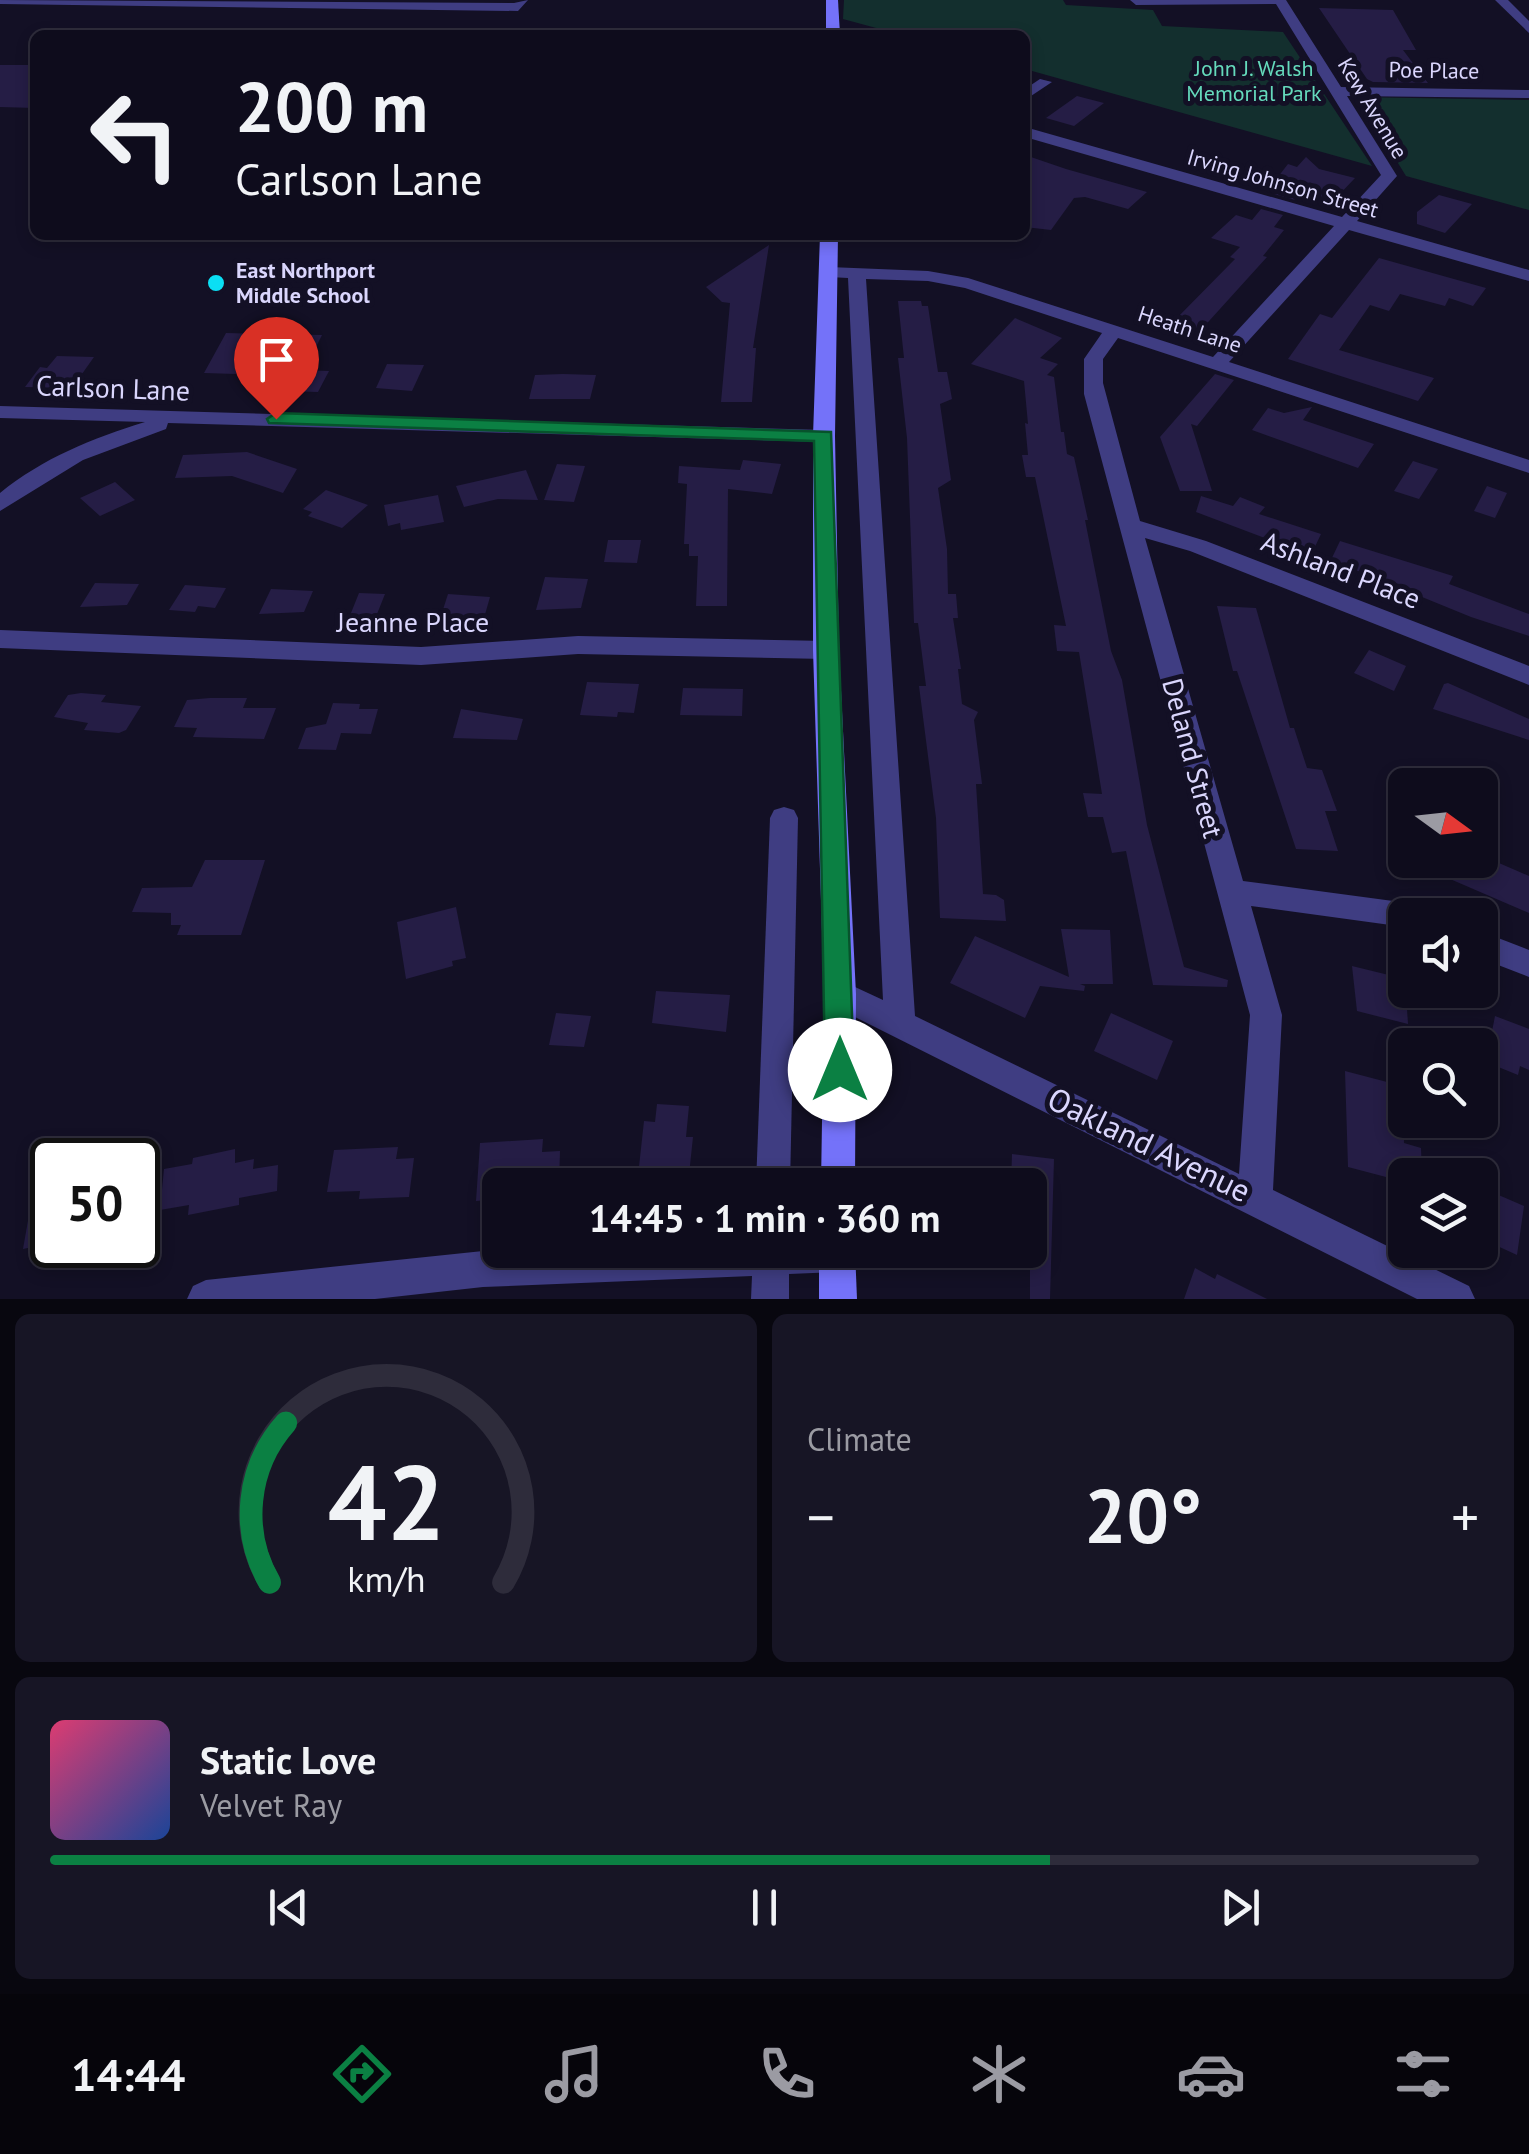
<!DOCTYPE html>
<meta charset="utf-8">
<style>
:root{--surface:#0e0c1c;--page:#171525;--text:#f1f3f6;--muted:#9b9ba3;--line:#2e2c3b;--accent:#0b8043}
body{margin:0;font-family:"PT Sans",sans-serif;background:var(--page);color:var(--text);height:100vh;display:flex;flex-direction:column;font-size:38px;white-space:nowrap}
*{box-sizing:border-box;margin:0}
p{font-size:32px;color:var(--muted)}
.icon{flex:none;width:55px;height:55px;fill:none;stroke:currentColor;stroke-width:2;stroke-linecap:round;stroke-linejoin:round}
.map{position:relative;height:1299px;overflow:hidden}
.sheet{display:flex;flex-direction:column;gap:15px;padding:15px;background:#08070f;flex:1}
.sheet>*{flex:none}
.guide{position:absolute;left:30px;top:30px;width:1000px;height:210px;border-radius:15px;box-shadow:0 5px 15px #0003,0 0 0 2px var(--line);background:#0e0c1c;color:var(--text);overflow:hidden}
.needle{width:65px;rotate:105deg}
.controls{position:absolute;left:1388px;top:768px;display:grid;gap:20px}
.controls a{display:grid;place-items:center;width:110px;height:110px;border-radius:15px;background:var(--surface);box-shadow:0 5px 15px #0003,0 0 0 2px var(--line);font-size:50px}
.speed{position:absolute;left:30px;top:1138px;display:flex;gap:20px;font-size:50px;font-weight:700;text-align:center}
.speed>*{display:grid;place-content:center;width:130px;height:130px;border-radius:50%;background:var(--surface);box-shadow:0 5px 15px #0003,0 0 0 2px var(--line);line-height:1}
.speed .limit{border:5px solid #111;border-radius:15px;background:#fff;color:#111}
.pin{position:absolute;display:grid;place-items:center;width:85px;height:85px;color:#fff;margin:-102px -42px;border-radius:50% 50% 50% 0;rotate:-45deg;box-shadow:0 0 10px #0007}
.pin .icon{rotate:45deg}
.me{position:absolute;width:110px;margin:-55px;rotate:0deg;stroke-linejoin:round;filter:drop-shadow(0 0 8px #0008)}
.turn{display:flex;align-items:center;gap:35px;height:210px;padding:0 40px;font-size:45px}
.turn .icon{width:130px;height:130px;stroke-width:2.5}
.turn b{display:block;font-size:70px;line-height:85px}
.big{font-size:75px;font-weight:800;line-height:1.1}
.sheet .tile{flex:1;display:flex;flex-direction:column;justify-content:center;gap:15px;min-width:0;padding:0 35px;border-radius:15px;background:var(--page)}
.sheet .dial{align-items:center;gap:0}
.dial svg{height:260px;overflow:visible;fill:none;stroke:var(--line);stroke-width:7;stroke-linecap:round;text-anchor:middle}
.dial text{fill:var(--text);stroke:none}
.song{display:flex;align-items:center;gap:30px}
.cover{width:120px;height:120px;border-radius:15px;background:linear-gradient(135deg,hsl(340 70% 55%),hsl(220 70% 35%))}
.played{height:10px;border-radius:5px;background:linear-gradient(90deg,var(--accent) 70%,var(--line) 70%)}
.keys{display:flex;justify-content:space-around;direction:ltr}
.heat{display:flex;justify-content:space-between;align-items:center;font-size:55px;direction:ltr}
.sheet .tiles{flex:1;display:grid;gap:15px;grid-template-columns:1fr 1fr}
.tile:last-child{grid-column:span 2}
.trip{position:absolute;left:482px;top:1168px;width:565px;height:100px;border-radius:15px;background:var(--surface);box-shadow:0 5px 15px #0003,0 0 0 2px var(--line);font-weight:800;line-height:100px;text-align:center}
.dock{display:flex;height:160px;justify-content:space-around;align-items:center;background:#06050b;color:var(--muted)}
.dock .icon{width:70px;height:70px}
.dock .on{color:var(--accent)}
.dock b{font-size:45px;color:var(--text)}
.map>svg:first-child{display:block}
.green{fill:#132f2e}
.building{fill:#251d45}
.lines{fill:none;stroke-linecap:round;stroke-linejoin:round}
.minor{fill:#3f3d82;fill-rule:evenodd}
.secondary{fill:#7472f9;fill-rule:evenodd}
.route{fill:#0b8043;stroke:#07532c;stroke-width:2.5}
.poi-dot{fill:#0bdff4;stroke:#131025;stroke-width:4}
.labels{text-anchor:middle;stroke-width:10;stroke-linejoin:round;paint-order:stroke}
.far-park-label{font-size:22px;fill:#65dabc;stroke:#131025}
.far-street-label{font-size:22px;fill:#dad6fd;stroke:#131025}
.far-poi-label{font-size:22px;font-weight:bold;fill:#dad6fd;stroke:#131025;text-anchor:start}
.street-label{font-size:28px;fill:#dad6fd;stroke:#131025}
.near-street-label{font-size:32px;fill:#dad6fd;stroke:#131025}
</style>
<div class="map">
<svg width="1529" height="1299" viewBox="0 0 1529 1299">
<rect width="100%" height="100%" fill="#131025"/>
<!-- green -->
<g class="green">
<polygon points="844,0 1063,0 1066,5 1153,10 1162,26 1283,32 1372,166 1025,69 1025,35 902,35 843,19"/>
<polygon points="1357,97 1529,100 1529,210 1406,176"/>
</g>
<!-- building -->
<g class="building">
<polygon points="1319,8 1393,10 1416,50 1403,50 1428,83 1373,82 1367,79"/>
<polygon points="0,65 35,65 35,108 0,107"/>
<polygon points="1077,96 1104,103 1074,126 1046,118"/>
<polygon points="1025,155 1066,169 1147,192 1128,209 1085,197 1074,198 1051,230 1025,227"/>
<polygon points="1306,157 1319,169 1355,178 1334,200 1302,191 1295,200 1274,194 1282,185 1274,182 1288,164 1297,167"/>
<polygon points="1439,195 1472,204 1445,233 1417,224 1417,212"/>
<polygon points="1261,209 1283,215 1274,227 1284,230 1263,256 1267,257 1200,331 1173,322 1235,259 1230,257 1240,247 1211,238 1236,215 1252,220"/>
<polygon points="769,245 753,348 756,348 752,402 721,402 730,303 722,302 706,287"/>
<polygon points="1379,258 1486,288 1473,306 1449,298 1445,306 1400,294 1389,311 1370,305 1339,350 1434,378 1418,401 1288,359 1320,314 1332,318"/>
<polygon points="898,301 921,301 922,306 928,306 938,372 947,372 952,399 940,404 951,480 938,488 947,549 948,594 956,594 958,618 953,618 961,669 958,669 962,704 978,712 974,720 982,784 976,784 983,894 996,895 1004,900 1006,921 940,918 936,818 919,686 926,686 918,623 914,623 907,438 898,358 904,358"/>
<polygon points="1015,318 1062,338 1040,358 1058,364 1047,375 1054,377 1061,432 1064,432 1067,454 1074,457 1088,520 1085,520 1111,651 1122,680 1147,825 1184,967 1228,980 1227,987 1153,985 1126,851 1112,853 1103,817 1088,817 1083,793 1102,794 1079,652 1057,651 1054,625 1066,626 1035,477 1026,477 1022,455 1028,455 1025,423 1028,424 1024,381 971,364"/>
<polygon points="226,333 322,335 306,367 240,366 236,374 204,373"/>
<polygon points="57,356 94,357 72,388 25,387 40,367 47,368"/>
<polygon points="387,364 424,365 412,391 376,388"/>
<polygon points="298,370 329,371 318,392 285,391"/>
<polygon points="563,374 596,375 590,399 529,399 535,375"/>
<polygon points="1215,374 1234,380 1197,426 1191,424 1212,491 1180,491 1160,437"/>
<polygon points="1312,407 1303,420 1374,444 1358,468 1252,430 1268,408 1284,413"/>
<polygon points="247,452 297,469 283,493 232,476 175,478 183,455"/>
<polygon points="743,460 781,464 772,494 728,489 727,606 696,606 698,556 689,556 689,544 684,544 687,484 678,483 679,466 740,470"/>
<polygon points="1413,461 1438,469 1419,499 1394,491"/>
<polygon points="557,464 585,466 574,502 544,500"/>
<polygon points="526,470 538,500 498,499 464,507 456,486"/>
<polygon points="115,482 135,500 100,516 80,498"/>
<polygon points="1487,486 1507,493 1495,518 1474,511"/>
<polygon points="326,490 368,505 342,528 308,516 312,512 303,509"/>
<polygon points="438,495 444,522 401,530 400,523 388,526 384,505"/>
<polygon points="1201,496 1233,506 1240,497 1265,507 1259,514 1321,534 1312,553 1278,543 1196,512"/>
<polygon points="608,540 641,540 637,563 604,562"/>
<polygon points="1340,541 1453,576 1449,584 1529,614 1529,636 1471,617 1400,588 1402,585 1330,562"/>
<polygon points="545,577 588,579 581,608 536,610"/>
<polygon points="95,583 139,584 127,605 80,607"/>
<polygon points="185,585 226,588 215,608 198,606 195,612 169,610"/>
<polygon points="271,589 313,591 304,612 259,614"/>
<polygon points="359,593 385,594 375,619 349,618"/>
<polygon points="448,594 490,597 484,618 439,622"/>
<polygon points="1217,606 1256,608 1290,728 1294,728 1307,768 1322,770 1337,811 1325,811 1338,851 1296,849 1237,671 1233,671"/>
<polygon points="1369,650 1406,666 1394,691 1354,673"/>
<polygon points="587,682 639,684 634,713 618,712 617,717 580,715"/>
<polygon points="1448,683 1529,719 1529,740 1433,709 1444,684"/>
<polygon points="683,688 743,689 742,716 680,715"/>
<polygon points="81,693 106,695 101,702 141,706 126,730 119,733 84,730 88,723 54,717 68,695"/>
<polygon points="210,698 247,698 243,708 276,708 264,739 193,737 197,728 174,727 187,700"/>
<polygon points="333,703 360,704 359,709 378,709 371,734 341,733 336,750 298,749 306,728 326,724"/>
<polygon points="461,709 523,719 517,740 453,738"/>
<polygon points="205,860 265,860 241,935 177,935 181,925 171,925 171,913 132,912 142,888 192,887"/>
<polygon points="1406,860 1492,860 1529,876 1529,913"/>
<polygon points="456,907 466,958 452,961 453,966 406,979 397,922"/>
<polygon points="1061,929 1110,930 1113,984 1080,984 1085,986 1084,991 1040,986 1025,1018 950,983 975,936 1069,977"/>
<polygon points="1352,966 1405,979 1408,1024 1357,1011"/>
<polygon points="656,991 730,995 726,1032 652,1023"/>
<polygon points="556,1013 591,1016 584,1047 549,1045"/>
<polygon points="1111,1013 1173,1041 1157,1080 1094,1051"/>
<polygon points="1495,1016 1529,1029 1529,1070 1520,1066 1518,1075 1486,1062"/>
<polygon points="1345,1071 1387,1082 1387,1100 1403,1104 1404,1143 1421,1148 1422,1175 1405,1175 1405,1182 1348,1167"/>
<polygon points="657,1104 689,1106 686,1137 693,1137 688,1184 637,1185 644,1121 655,1122"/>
<polygon points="543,1139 542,1152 560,1151 559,1185 500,1185 500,1199 476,1201 480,1143"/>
<polygon points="398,1147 396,1159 414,1158 409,1197 359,1199 360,1191 327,1192 334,1150"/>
<polygon points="235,1149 235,1163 254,1159 253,1169 278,1165 277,1191 239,1198 239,1205 188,1215 189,1205 160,1210 164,1169 192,1164 193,1158"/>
<polygon points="1012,1154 1054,1159 1050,1299 1030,1299 1030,1185 1011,1185"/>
<polygon points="1480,1187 1524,1206 1517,1255 1480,1238"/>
<polygon points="52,1188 52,1243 23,1249 33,1192"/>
<polygon points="1195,1268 1215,1279 1217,1274 1267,1299 1184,1299"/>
</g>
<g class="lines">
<!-- minor -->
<g class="minor">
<polygon points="0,0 514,3 528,0 518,11 0,4"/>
<path d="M1130,0H1286L1341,87L1529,90V98L1347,96L1397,176L1357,221L1529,270V281L1349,230L1229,362L1529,460V473L1118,338L1103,359V383L1140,521L1206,541L1529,666V685L1190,551L1145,538L1243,881L1408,903L1419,906L1423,915H1405V927L1251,906L1282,1015L1273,1190L1469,1286L1475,1299H1417L829,1004L824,994L829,984L840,980L883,1000L848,278L829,277L820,272L829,267L928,271L968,278L1213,357L1334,226L1025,137V127L1342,217L1381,175L1276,4L1136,5ZM866,279L928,281L965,288L1102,333L1084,359V394L1250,1015L1239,1174L915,1016Z"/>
<polygon points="1495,0 1508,0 1529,21 1529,33"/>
<polygon points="1040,79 1052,82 1025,100 1025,89"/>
<path d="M0,406L824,430L835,436L824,442L168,423L166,429L83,460L0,511V493C43,458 93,438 145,422L0,418Z"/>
<polygon points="0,630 421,647 578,636 826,641 839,650 826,659 578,654 421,665 0,648"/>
<polygon points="784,807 794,810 798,818 790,1185 756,1185 770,818 774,810"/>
<polygon points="1480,931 1529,950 1529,977 1480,958"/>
<polygon points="853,1250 850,1267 837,1272 789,1274 789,1299 751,1299 752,1276 483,1287 375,1299 187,1299 193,1286 206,1280 483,1251"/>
</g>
<!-- secondary -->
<g class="secondary">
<polygon points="826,0 838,0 840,35 826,35"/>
<polygon points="820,235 838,235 835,436 839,650 856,994 855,1185 821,1185 824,994 813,650 813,436"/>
<polygon points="819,1250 855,1250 857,1299 819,1299"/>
</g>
</g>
<!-- route -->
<polygon class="route" points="276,413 831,432 854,1070 850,1080 840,1084 829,1080 825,1070 814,441 269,423 267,419"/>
<!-- markers -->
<circle class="poi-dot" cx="216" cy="283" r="10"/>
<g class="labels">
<!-- far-park labels -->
<g class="far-park-label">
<text x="1254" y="76">John J. Walsh<tspan x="1254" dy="25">Memorial Park</tspan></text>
</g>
<!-- far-street labels -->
<g class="far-street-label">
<text transform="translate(1434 70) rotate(1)" y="8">Poe Place</text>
<text transform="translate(1373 108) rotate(59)" y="8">Kew Avenue</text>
<text transform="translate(1283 183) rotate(16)" y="8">Irving Johnson Street</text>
<text transform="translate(1190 329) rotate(18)" y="8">Heath Lane</text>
</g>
<!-- far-poi labels -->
<g class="far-poi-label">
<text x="236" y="278">East Northport<tspan x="236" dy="25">Middle School</tspan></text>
</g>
<!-- street labels -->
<g class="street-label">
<text transform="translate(113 388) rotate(2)" y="10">Carlson Lane</text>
<text transform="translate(1341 570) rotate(21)" y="10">Ashland Place</text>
<text x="413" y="632">Jeanne Place</text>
<text transform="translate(1193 758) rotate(75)" y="10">Deland Street</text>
</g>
<!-- near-street labels -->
<g class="near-street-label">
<text transform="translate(1149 1145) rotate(26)" y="11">Oakland Avenue</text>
</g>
</g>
</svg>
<div class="controls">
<a><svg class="needle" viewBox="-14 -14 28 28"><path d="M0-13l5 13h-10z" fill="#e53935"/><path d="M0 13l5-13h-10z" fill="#9b9ba3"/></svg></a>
<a><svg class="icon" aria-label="sound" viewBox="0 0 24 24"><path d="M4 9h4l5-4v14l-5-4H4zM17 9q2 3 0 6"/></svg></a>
<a><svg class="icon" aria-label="search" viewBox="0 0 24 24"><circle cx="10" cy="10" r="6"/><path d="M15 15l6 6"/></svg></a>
<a><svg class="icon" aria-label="layers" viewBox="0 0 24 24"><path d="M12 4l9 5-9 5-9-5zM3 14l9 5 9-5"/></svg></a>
</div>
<div class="speed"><div class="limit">50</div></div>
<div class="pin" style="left:276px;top:419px;background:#d93025"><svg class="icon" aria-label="arrive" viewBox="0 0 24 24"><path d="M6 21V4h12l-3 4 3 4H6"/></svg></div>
<svg class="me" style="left:840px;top:1070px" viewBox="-20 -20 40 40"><circle r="19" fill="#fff"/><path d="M0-13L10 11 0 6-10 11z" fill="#0b8043"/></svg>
<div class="trip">14:45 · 1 min · 360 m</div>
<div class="guide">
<div class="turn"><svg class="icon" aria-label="left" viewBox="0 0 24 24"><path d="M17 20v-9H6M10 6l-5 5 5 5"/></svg><div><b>200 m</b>Carlson Lane</div></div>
</div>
</div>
<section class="sheet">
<div class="tiles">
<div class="tile dial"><svg viewBox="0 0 100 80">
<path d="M14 69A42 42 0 1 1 86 69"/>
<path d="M14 69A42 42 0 0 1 19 20" stroke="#0b8043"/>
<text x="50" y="56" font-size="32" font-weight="700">42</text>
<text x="50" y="72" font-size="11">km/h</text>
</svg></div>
<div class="tile"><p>Climate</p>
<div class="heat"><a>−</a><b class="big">20°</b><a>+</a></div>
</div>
<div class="tile">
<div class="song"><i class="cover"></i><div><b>Static Love</b><p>Velvet Ray</p></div></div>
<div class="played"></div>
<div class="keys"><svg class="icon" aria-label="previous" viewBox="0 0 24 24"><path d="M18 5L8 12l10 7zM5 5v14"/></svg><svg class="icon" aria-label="pause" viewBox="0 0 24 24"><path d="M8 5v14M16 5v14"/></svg><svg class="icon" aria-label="next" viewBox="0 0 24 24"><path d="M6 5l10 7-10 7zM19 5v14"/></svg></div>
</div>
</div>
</section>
<nav class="dock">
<b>14:44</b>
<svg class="icon on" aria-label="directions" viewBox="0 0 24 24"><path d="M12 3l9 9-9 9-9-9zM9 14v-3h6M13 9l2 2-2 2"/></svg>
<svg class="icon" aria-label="music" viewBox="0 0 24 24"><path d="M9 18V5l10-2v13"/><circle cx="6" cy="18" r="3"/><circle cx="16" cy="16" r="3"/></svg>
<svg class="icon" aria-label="phone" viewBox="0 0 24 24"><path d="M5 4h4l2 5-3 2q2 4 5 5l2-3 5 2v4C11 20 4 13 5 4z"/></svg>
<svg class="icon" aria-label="climate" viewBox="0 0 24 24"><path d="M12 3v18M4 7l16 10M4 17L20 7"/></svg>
<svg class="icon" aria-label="car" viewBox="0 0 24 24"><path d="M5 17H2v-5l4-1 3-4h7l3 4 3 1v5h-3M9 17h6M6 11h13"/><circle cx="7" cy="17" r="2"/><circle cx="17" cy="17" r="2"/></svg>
<svg class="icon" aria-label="filters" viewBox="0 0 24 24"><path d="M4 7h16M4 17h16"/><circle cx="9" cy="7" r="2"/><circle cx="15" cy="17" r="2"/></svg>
</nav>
